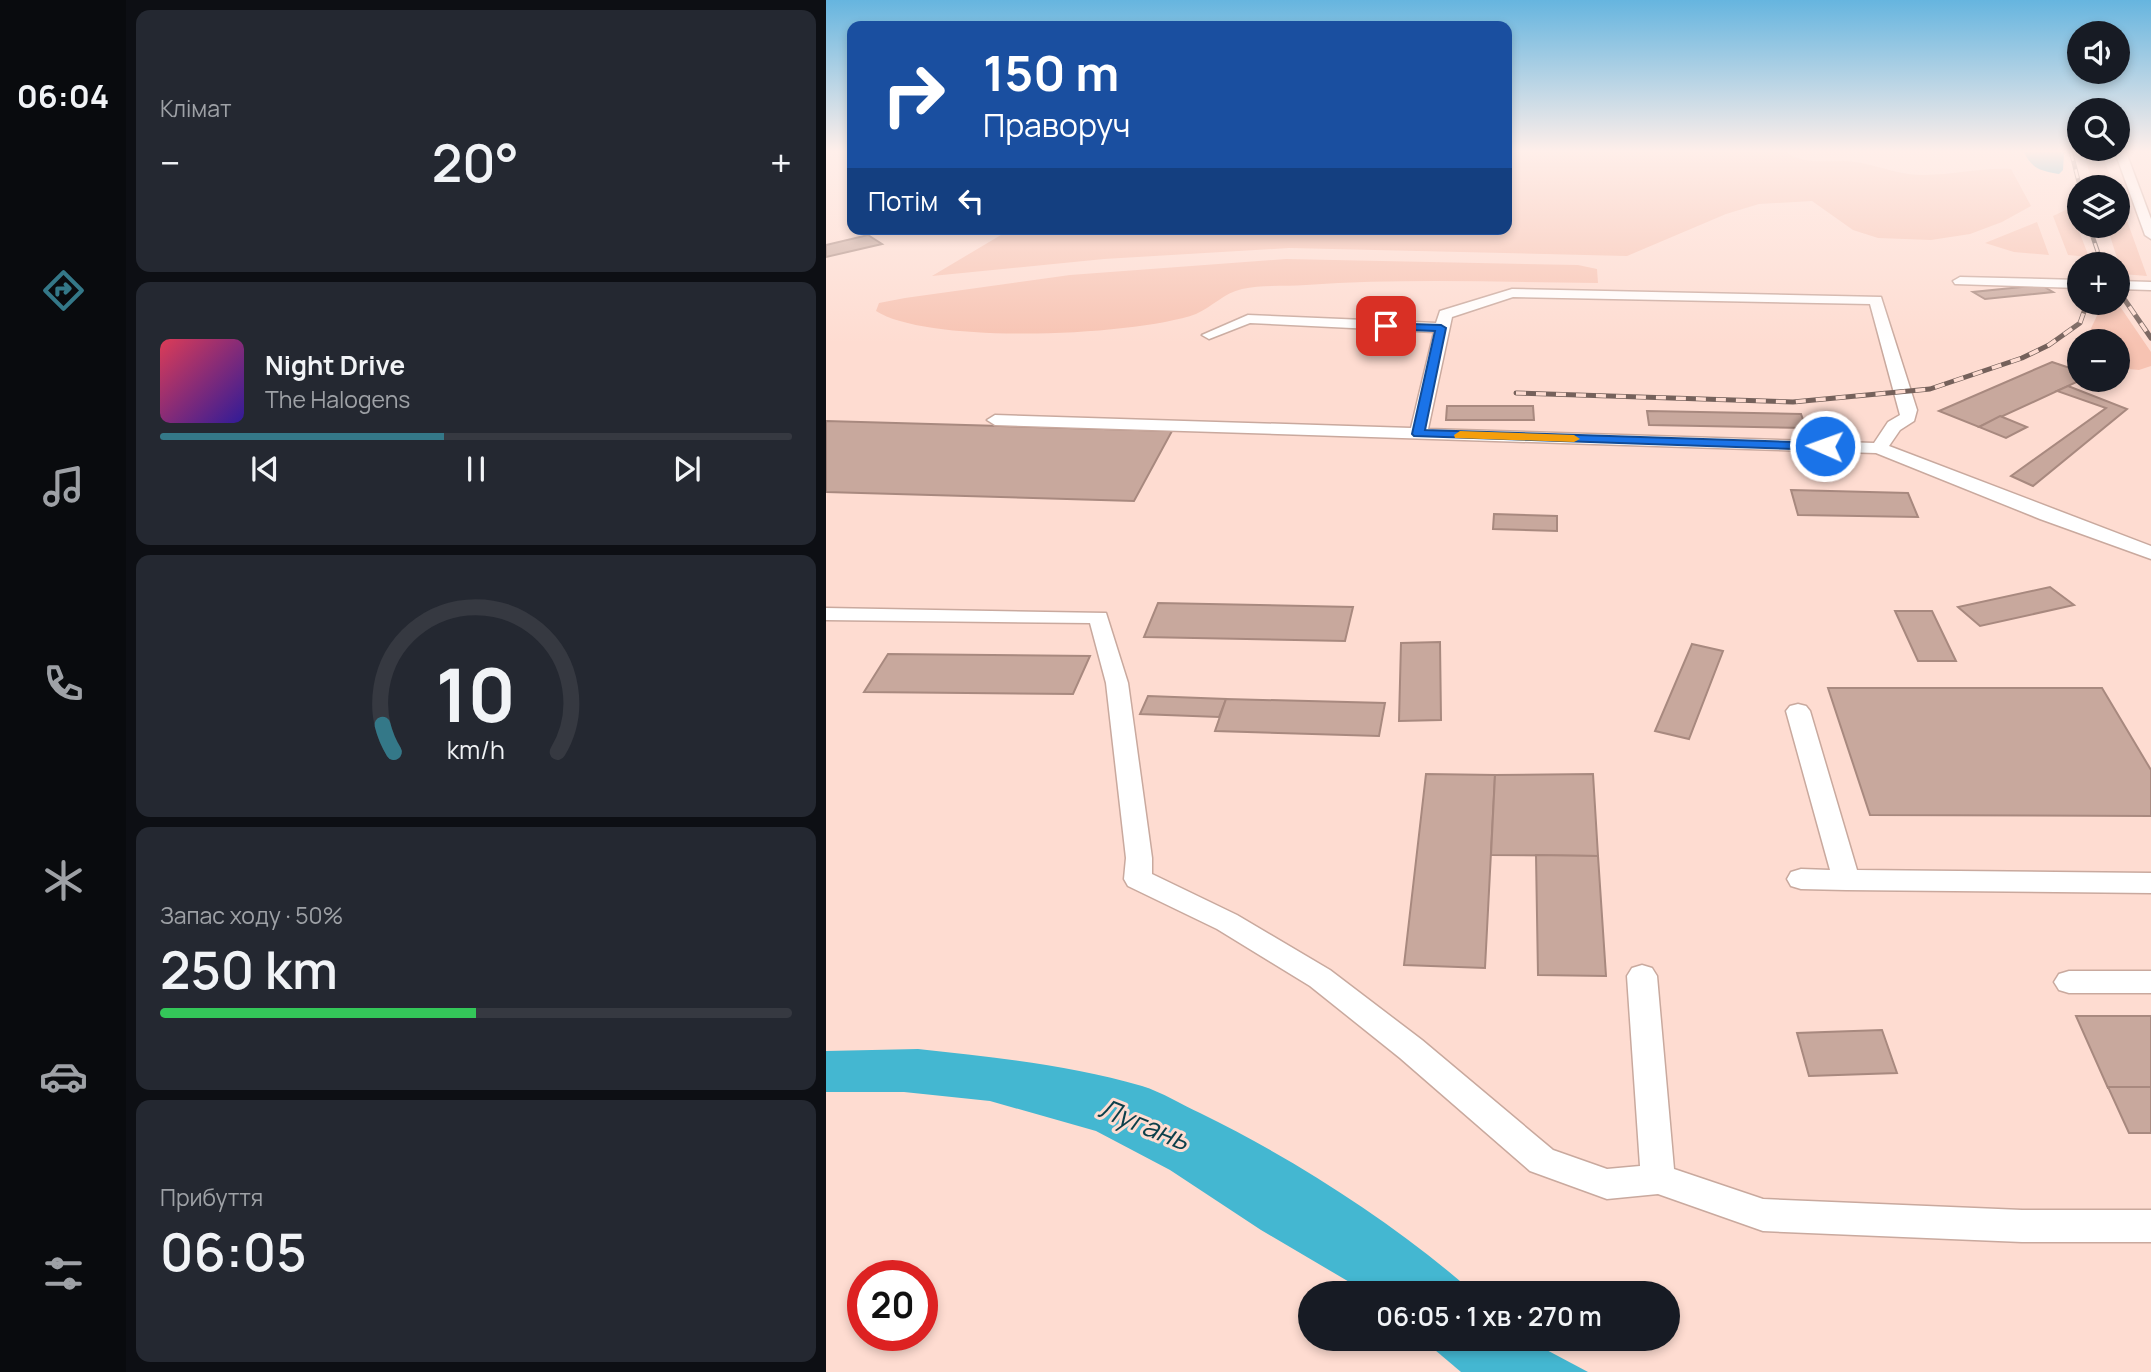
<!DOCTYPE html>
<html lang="uk">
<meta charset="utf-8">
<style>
:root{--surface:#171b24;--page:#242831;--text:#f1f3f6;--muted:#9ea1a6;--line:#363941;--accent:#347888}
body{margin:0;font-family:Manrope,sans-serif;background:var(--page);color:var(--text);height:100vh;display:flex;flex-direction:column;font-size:26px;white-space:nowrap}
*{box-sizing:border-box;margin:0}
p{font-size:23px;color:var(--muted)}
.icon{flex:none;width:38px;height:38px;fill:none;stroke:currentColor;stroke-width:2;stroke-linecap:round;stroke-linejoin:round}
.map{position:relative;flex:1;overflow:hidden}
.side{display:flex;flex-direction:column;gap:10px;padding:10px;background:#0d0f14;width:700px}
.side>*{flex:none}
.top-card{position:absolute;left:21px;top:21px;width:665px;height:214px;border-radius:14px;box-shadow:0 4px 10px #0003;background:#1a4fa0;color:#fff;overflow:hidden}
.buttons{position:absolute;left:1241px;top:21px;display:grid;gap:14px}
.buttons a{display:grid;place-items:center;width:63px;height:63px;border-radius:50%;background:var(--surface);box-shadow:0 4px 10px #0003;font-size:35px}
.speed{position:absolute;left:21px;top:1260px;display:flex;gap:14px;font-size:35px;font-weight:700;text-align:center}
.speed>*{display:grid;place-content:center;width:91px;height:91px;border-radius:50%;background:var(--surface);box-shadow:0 4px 10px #0003;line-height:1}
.speed .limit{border:10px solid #d22;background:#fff;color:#111}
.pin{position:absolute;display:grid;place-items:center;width:60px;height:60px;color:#fff;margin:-30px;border-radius:14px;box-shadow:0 4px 10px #0006}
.me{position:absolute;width:77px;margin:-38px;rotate:272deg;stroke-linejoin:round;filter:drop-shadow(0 0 5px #0008)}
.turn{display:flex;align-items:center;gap:24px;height:147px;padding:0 21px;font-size:32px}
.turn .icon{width:91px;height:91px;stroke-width:2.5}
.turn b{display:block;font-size:49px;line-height:60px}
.then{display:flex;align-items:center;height:66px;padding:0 21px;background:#0003;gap:14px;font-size:26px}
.big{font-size:52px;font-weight:600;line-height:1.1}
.side .widget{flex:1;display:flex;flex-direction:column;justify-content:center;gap:10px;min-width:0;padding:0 24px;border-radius:14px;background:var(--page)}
.side .dial{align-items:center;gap:0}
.dial svg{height:182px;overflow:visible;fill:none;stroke:var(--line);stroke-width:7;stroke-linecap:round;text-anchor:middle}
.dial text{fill:var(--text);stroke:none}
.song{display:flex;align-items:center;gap:21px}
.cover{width:84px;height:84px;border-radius:10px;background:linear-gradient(135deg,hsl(350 70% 55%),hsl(250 70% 35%))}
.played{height:7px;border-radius:4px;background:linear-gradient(90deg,var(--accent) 45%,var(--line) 45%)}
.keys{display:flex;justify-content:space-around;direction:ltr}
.heat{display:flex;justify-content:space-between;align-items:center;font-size:38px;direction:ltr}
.charge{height:10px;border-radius:5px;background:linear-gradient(90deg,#34c759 50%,var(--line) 0)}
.trip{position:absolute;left:472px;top:1281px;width:382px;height:70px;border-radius:35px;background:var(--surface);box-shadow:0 4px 10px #0003;font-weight:600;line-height:70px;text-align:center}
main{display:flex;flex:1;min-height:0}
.menu{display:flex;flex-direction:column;width:126px;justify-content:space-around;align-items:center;background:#090b0e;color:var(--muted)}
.menu .icon{width:49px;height:49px}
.menu .selected{color:var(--accent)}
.menu b{font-size:32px;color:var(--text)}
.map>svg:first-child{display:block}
.green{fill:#f7c3b2}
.water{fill:#44b7d1}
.building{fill:#c8a89d;stroke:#a8897f;stroke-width:2}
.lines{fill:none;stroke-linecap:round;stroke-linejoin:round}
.minor-casing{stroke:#c9a99e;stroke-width:3}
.minor{fill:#fff;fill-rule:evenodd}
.rail-far1-casing{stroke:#75615b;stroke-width:4.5}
.rail-casing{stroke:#75615b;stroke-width:5}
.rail-far1{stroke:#fedcd1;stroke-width:2.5;stroke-dasharray:9;stroke-linecap:butt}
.rail{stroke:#fedcd1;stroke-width:3.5;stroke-dasharray:10;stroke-linecap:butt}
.route{fill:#1a73e8;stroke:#114b97;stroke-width:2}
.slow{fill:#f59e0b}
.labels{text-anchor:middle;stroke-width:6;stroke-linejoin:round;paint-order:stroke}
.near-water-label{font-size:28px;font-style:italic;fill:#0b3f4a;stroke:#fedcd1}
</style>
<main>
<nav class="menu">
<b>06:04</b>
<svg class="icon selected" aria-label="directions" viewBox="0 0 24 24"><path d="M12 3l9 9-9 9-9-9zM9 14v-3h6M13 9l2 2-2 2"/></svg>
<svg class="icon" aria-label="music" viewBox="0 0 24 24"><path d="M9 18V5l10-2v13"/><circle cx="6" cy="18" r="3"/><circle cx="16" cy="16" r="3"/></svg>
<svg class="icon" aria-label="phone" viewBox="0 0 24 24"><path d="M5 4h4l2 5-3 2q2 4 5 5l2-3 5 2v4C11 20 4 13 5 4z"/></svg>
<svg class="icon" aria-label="climate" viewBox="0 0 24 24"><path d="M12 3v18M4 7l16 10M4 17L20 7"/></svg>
<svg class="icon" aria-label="car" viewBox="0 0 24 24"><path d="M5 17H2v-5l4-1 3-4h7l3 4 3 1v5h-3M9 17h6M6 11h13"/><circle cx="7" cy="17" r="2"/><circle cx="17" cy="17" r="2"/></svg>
<svg class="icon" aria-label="filters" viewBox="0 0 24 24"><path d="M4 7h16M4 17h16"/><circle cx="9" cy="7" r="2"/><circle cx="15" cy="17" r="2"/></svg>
</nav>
<section class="side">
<div class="widget"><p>Клімат</p>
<div class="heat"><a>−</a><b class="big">20°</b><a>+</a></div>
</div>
<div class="widget">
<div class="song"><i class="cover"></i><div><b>Night Drive</b><p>The Halogens</p></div></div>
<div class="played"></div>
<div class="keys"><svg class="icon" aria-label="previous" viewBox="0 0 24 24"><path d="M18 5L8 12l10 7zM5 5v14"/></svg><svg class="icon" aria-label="pause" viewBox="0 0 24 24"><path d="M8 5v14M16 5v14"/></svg><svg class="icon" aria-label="next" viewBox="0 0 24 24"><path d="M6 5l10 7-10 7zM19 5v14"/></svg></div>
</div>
<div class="widget dial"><svg viewBox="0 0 100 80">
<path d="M14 69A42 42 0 1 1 86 69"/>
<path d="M14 69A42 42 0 0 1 9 57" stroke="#347888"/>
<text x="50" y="56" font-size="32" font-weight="700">10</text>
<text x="50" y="72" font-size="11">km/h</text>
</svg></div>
<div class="widget"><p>Запас ходу · 50%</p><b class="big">250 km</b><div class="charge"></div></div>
<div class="widget"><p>Прибуття</p><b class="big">06:05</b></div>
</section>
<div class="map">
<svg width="1325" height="1372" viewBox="0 0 1325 1372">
<rect width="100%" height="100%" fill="#fedcd1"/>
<!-- green -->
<g class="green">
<path d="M681,152H959C978,164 997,161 1017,161C1039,161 1061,171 1082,174C1117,178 1151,167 1185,169L1205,206L1176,222L1144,234L1105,240L1052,238L1027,230L986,201L933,204L900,214L801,256L463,248L278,259L106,276L185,229H681Z"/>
<polygon points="1258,155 1277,156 1288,187 1268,187"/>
<polygon points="1292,196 1321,276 1296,274 1281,226 1292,226"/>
<polygon points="1244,208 1263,257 1242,255 1227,216"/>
<polygon points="1211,222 1223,255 1188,252 1159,243"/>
<path d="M460,259L752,265L771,269L772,283C675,282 577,278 480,285C459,287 436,284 416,289C398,293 386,307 370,314C309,336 103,345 50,311L53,303L79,298L244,275Z"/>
<polygon points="1277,303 1290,303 1295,308 1325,352 1325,366 1313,370 1292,368 1292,341 1259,341"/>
</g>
<!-- water -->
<g class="water">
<path d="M1198,152H1238L1237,170L1233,174C1215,171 1206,169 1198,152Z"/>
<path d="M92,1049C167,1057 243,1065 316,1086C336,1092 356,1105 374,1113C470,1160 568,1223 648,1293H542L435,1230L344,1170L270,1131L164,1101L78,1092H0V1051Z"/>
<polygon points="596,1339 700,1339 762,1372 635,1372"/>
</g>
<!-- building -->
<g class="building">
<polygon points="42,235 56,244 0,257 0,245"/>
<polygon points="1215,285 1227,292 1159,299 1147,292"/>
<polygon points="1226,362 1253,371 1255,380 1153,427 1113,411"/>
<polygon points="1242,386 1301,409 1207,486 1185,476 1280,408 1231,391"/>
<polygon points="621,406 707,406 708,420 620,420"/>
<polygon points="821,411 975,414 980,428 823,425"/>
<polygon points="1174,416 1201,427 1180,438 1153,427"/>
<polygon points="0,421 346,431 308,501 0,492"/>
<polygon points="965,490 1082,493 1092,517 972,515"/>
<polygon points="668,514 731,516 731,531 667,529"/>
<polygon points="1224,587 1248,605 1154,626 1132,607"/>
<polygon points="332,603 527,607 519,641 318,637"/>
<polygon points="1069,611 1106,611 1130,661 1092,661"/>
<polygon points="614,642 615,720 573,721 575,643"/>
<polygon points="866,644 897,651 863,739 829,731"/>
<polygon points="62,654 264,656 247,694 38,692"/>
<polygon points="1002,688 1276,688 1325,770 1325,816 1044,815"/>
<polygon points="322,696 400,699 393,717 314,714"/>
<polygon points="400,699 559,703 553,736 389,731"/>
<polygon points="600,774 669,775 659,968 578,965"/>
<polygon points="767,774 772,856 665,855 669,775"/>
<polygon points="710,855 772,856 780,976 712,975"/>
<polygon points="1250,1016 1325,1016 1325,1088 1282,1088"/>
<polygon points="1056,1030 1071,1073 983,1076 971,1033"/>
<polygon points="1282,1087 1325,1087 1325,1133 1303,1133"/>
</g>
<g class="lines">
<defs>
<g id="minor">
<polygon points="1289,152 1300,152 1325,219 1325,239 1319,235"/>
<polygon points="1134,277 1253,280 1253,288 1129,284 1127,281"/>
<polygon points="1292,281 1325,282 1325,290 1292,289"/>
<path d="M686,289L1055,297L1091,410L1088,421L1074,430L1063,446L1325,546V559L1214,519L1050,453L169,425L161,420L169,415L585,428L608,332L424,323L383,339L376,335L422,315L610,323L614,311ZM687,297L1044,304L1074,415L1062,422L1048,443L602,429L626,317Z"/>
<polygon points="0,608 280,613 302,683 326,858 326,874 411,915 504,970 596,1040 727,1150 781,1169 814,1166 801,976 806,968 816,965 826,968 831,976 848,1169 937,1199 1196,1210 1325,1210 1325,1242 1196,1242 937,1231 832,1194 781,1199 704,1171 574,1058 484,986 391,929 302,886 298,879 300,858 280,683 264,623 0,620"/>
<polygon points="972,704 980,706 984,711 1031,870 1325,873 1325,893 1020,890 975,889 965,886 961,879 965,872 975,869 1004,870 960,711 964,706"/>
<polygon points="1243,971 1325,971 1325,993 1243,993 1233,990 1228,982 1233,974"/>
</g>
</defs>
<!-- minor casing -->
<use href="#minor" class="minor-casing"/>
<!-- minor -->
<use href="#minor" class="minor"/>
<defs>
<g id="rail-far1">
<polyline points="1245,152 1254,187"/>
<polyline points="1263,226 1276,264"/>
</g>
<g id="rail">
<polyline points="1292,290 1325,338"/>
<polyline points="690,393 967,402 1104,389 1196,358 1223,345 1254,323 1261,303"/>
</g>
</defs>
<!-- rail-far1 casing -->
<use href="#rail-far1" class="rail-far1-casing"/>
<!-- rail casing -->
<use href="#rail" class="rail-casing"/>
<!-- rail-far1 -->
<use href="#rail-far1" class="rail-far1"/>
<!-- rail -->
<use href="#rail" class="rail"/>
</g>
<!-- sky -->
<linearGradient id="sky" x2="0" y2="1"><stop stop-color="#66b5df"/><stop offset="0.44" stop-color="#ffefea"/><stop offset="1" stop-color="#ffefea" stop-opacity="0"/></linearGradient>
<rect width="1325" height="344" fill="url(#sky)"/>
<!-- route -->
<polygon class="route" points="556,323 615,325 620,328 599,430 999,443 1005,446 999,450 588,436 586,434 609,331 560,329 555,326"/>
<!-- slow -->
<polygon class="slow" points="634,431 748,435 754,439 748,442 629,438 628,435"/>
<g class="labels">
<!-- near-water labels -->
<g class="near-water-label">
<text transform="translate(318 1124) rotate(22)" y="10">Лугань</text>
</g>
</g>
</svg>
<div class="buttons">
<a><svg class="icon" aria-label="sound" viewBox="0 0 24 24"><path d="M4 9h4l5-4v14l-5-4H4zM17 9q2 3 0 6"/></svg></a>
<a><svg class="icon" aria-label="search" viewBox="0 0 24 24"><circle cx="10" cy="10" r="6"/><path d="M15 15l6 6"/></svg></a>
<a><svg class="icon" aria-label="layers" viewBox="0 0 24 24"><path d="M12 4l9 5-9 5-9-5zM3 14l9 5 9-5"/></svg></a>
<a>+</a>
<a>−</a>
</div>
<div class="speed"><div class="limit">20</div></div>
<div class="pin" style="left:560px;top:326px;background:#d93025"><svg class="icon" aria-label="arrive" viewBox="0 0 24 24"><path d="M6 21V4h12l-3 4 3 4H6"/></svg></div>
<svg class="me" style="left:999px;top:446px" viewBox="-20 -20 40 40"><circle r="17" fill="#1a73e8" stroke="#fff" stroke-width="3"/><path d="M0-11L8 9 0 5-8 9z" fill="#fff"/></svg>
<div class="trip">06:05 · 1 хв · 270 m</div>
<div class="top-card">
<div class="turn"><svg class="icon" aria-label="right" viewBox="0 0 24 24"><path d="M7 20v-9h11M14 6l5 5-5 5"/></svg><div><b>150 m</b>Праворуч</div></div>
<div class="then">Потім<svg class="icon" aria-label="left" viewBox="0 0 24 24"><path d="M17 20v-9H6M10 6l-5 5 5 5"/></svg></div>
</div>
</div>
</main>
